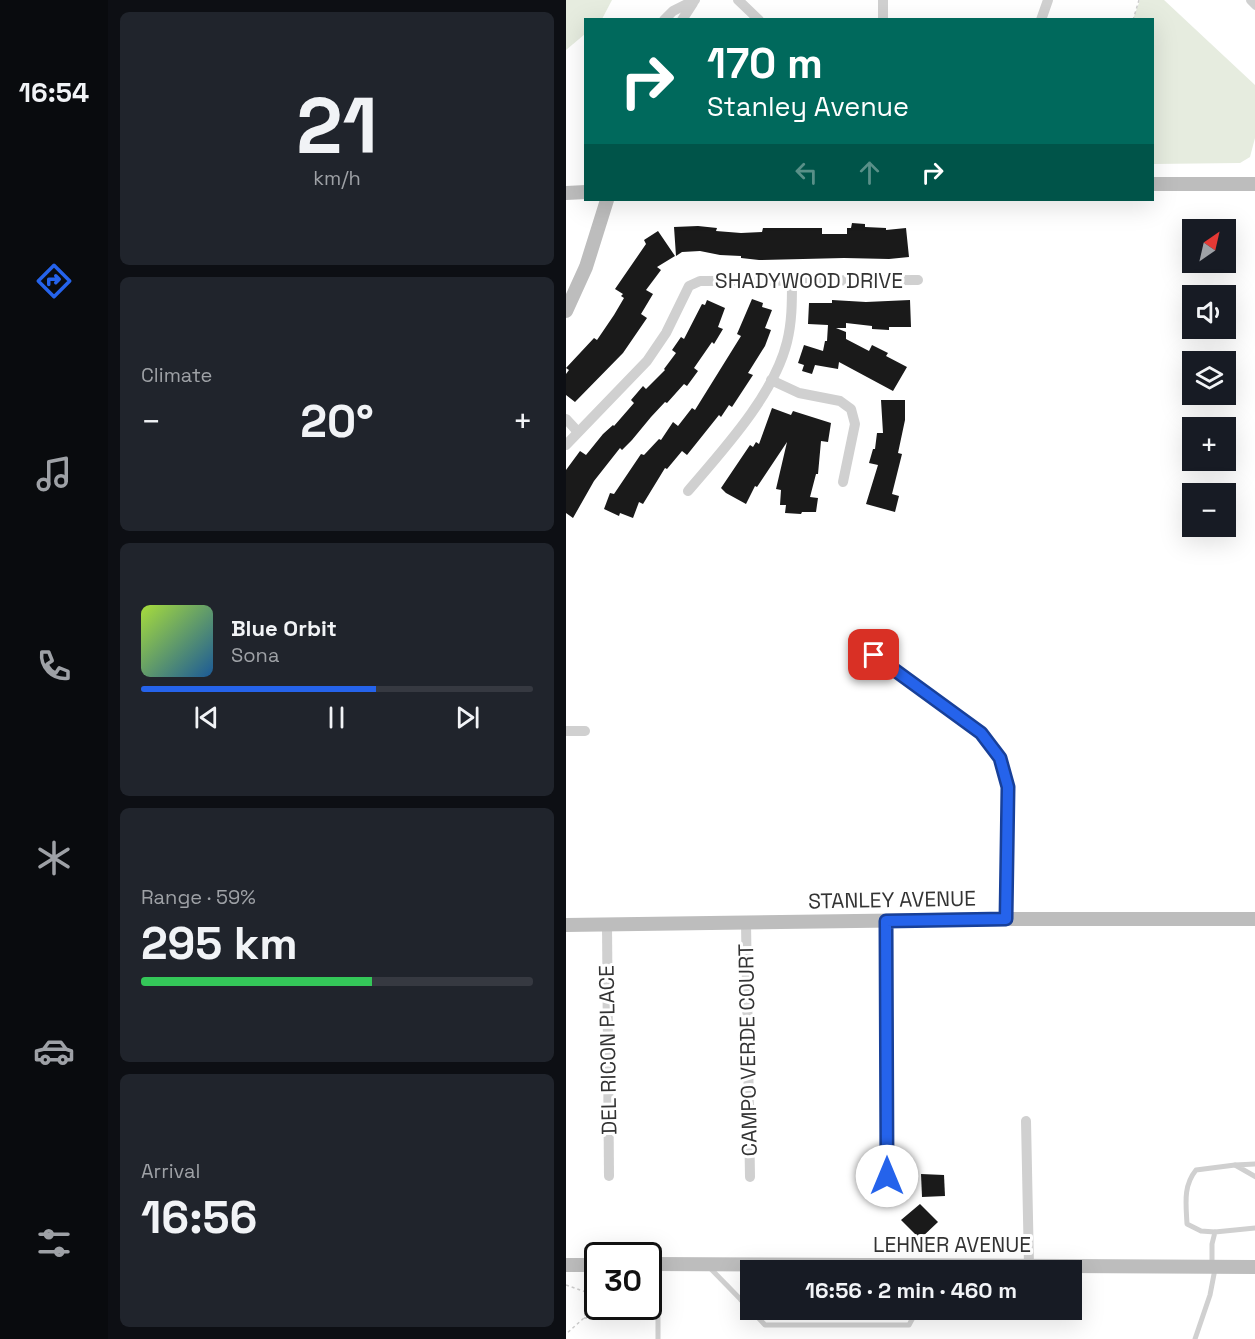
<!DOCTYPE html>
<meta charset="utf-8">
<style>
:root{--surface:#171b24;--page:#20242c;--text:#f1f3f6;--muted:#9ea1a6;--line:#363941;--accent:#2563eb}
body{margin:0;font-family:"Space Grotesk",sans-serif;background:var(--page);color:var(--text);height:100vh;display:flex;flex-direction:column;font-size:22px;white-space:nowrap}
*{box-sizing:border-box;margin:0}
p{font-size:20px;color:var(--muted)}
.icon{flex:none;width:33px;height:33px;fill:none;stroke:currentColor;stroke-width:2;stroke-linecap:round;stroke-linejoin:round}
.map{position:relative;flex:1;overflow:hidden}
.drawer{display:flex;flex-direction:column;gap:12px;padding:12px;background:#0d0f14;width:458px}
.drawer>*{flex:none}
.top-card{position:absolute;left:18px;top:18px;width:570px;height:183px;border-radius:0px;box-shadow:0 6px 24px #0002;background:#00695c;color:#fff;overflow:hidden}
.needle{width:39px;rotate:34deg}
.controls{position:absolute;left:616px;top:219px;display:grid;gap:12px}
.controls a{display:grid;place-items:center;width:54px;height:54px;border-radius:0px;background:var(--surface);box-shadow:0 6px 24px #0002;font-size:30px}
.speed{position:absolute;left:18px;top:1242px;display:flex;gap:12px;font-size:30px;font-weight:700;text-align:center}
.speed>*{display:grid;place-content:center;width:78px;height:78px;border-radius:50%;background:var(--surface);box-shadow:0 6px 24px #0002;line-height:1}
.speed .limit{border:3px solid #111;border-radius:9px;background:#fff;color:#111}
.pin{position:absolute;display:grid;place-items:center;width:51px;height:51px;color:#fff;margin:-26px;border-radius:12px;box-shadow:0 3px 9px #0006}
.me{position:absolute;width:66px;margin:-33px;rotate:0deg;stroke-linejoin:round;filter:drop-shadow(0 0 4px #0008)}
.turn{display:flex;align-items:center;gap:21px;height:126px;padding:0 24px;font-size:27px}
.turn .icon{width:78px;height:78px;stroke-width:2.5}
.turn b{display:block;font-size:42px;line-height:51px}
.lanes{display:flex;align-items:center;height:57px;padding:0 24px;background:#0003;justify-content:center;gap:30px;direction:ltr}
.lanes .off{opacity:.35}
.big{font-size:45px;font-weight:700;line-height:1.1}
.drawer .widget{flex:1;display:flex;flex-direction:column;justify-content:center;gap:9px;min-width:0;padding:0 21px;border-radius:9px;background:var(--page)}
.drawer .dial{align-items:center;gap:0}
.dial b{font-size:78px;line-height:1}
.song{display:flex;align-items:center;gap:18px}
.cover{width:72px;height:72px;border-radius:9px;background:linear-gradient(135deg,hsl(80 70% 55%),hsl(210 70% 35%))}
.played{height:6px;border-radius:3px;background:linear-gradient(90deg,var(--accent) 60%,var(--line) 60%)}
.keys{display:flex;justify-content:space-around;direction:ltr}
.heat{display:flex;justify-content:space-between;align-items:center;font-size:33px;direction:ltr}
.charge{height:9px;border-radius:4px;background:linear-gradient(90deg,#34c759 59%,var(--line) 0)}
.trip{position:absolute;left:174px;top:1260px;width:342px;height:60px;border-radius:0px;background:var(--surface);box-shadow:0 6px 24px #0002;font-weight:700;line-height:60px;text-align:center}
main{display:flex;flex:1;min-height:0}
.tab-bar{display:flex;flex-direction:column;width:108px;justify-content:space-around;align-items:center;background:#090b0e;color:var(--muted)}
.tab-bar .icon{width:42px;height:42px}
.tab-bar .current{color:var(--accent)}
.tab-bar b{font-size:27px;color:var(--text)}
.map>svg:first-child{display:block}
.green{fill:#e6ecdf}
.building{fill:#1a1a1a}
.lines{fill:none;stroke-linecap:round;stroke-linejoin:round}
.path{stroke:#cdcdcd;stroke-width:1.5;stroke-dasharray:3 3;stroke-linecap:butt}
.lane{stroke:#d0d0d0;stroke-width:5}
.street{stroke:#d0d0d0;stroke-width:10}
.secondary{stroke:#bdbdbd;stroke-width:14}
.route-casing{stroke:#184099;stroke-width:15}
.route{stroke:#2563eb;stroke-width:10}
.labels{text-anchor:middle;stroke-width:6;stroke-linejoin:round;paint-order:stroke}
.street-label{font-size:21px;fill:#333;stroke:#fff}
</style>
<main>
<nav class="tab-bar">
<b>16:54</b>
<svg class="icon current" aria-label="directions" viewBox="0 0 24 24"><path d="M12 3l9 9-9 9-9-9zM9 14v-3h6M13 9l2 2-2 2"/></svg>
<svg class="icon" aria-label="music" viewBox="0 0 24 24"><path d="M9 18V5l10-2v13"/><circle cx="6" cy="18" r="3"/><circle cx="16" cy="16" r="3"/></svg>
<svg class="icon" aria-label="phone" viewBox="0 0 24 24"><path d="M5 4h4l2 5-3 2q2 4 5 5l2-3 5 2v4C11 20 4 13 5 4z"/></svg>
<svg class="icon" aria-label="climate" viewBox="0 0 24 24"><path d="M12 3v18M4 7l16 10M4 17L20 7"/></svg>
<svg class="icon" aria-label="car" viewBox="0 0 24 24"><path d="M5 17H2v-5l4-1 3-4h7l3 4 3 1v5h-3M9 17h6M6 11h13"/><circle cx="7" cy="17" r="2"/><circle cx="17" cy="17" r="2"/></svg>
<svg class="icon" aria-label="filters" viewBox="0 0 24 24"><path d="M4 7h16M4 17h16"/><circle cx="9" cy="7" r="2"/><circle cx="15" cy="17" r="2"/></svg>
</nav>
<section class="drawer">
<div class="widget dial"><b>21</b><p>km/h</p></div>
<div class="widget"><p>Climate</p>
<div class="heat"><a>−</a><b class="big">20°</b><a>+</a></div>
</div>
<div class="widget">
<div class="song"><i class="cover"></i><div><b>Blue Orbit</b><p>Sona</p></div></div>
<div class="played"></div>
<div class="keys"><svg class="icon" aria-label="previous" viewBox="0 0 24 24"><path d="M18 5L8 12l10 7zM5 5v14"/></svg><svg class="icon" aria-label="pause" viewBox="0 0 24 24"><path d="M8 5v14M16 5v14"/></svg><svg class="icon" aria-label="next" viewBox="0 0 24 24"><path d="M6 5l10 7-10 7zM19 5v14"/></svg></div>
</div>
<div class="widget"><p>Range · 59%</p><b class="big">295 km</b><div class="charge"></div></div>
<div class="widget"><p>Arrival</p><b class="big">16:56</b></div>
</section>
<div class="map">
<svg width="690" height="1339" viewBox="0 0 690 1339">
<rect width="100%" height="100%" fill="#fff"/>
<!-- green -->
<g class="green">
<polygon points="0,0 46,0 36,19 20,20 19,34 0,50"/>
<polygon points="574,0 598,0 689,85 689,138 684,157 674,163 587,164 586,20 567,19"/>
</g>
<!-- building -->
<g class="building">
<polygon points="286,223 299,224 299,227 320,228 320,230 340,228 343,257 323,259 278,258 193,260 175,258 175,256 154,255 134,251 116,252 110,256 108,227 132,226 151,228 150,231 175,233 196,232 197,228 256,228 256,234 281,234 281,228 285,228"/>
<polygon points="92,231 109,256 91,267 95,270 80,290 87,294 75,314 81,318 57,353 9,402 0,395 0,374 3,370 0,368 28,338 31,340 48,315 58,298 55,296 57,294 49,289 80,244 78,240"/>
<polygon points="186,299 197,303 196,307 206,310 199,328 205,330 199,346 182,373 187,375 166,407 163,405 155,417 153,415 121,455 116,451 101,469 99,468 77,504 73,502 67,518 54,513 53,516 38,509 44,493 48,494 75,454 78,455 93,439 95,440 107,422 112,426 126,408 129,410 175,336 171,334"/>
<polygon points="141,300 159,308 152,327 157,329 148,344 146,342 128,368 132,371 121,386 118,384 101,403 99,402 85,417 66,440 56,450 54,448 28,481 7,518 0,513 0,470 14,451 20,455 37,434 47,425 48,426 68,403 65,400 77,386 80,389 99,370 98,369 110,353 106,350 115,337 118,339 136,304 139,305"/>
<polygon points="266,300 300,302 344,300 345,327 323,327 323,330 306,329 306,326 280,323 280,328 270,328 280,332 280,339 303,351 306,345 322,353 320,356 341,367 327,391 273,362 272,369 249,365 246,374 236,371 238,365 232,363 238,345 257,351 259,341 261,341 262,325 242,324 243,303 266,303"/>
<polygon points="315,400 339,400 339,420 332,453 336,454 326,494 333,496 329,512 300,504 312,465 303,463 307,449 309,449 311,433 317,433"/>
<polygon points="206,408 225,415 227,411 265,423 262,442 255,441 252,474 250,474 244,497 252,498 250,512 236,512 235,514 219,513 220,505 214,505 215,490 210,489 221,442 191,487 189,486 180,504 160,493 155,488 184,445 187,447 190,442 193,444"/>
<polygon points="355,1174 378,1175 379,1196 356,1197"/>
<polygon points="354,1204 372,1222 354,1239 335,1220"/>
</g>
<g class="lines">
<!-- path -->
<g class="path">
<polyline points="567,20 573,0"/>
<polyline points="0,1285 20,1292 19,1317 0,1334"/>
<polyline points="18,1318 47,1318"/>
</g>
<!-- lane -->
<g class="lane">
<polyline points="690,1164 669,1165 690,1177"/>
<path d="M649,1232L635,1231L621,1224C620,1204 617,1186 630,1170L669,1165"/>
<polyline points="92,1266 92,1339"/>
<polyline points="646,1267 646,1244 649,1232 690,1228"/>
<polyline points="144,1268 184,1309"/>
<polyline points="175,1300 184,1300"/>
<polyline points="185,1310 199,1325 343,1325 351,1310"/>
<polyline points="629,1339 644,1295 649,1269"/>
</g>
<!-- street -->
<g class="street">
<polyline points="172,0 193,20"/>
<polyline points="317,0 317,20"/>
<polyline points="685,0 690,5"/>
<polyline points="98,20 107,11 129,0"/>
<polyline points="116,20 127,3"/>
<polyline points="475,20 482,0"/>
<polyline points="205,380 233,393 274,401 285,409 289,424 277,482"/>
<polyline points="0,419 12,432"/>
<polyline points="0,445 81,361 100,333 123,286 134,281 352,280"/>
<path d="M122,491C157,450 208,395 221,342C226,322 226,302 226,282"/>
<polyline points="308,655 415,733 434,758 442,787 440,919"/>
<polyline points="0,731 19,731"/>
<polyline points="320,921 321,1176"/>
<polyline points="180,923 184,1177"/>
<polyline points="41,924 43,1176"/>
<polyline points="460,1121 463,1266"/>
</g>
<!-- secondary -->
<g class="secondary">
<polyline points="586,184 690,184"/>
<polyline points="0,193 20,192"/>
<polyline points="0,311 20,267 41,200"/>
<polyline points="0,925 440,919 690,919"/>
<polyline points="82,1264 690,1267"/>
<polyline points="0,1265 32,1265"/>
</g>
</g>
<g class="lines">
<defs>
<polyline id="route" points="308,655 415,733 434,758 442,787 440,919 320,921 321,1176"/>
</defs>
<!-- route casing -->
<use href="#route" class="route-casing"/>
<!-- route -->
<use href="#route" class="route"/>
</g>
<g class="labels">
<!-- street labels -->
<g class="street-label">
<text x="243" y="288">SHADYWOOD DRIVE</text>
<text transform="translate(326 900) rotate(-1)" y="7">STANLEY AVENUE</text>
<text transform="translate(42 1050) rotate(-91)" y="7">DEL RICON PLACE</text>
<text transform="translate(182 1050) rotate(-91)" y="7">CAMPO VERDE COURT</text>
<text x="386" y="1252">LEHNER AVENUE</text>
</g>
</g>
</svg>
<div class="controls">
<a><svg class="needle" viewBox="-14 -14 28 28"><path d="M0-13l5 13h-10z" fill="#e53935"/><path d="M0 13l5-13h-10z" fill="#9ea1a6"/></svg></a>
<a><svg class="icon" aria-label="sound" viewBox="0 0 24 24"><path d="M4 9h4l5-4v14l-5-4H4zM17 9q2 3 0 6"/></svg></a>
<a><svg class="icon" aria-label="layers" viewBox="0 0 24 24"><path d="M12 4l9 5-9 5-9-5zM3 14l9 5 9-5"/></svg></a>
<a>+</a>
<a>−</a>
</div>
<div class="speed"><div class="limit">30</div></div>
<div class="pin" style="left:308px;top:655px;background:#d93025"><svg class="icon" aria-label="arrive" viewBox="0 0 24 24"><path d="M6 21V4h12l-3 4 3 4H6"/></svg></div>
<svg class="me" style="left:321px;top:1176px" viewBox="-20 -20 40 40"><circle r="19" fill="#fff"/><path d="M0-13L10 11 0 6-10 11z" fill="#2563eb"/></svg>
<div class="trip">16:56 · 2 min · 460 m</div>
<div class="top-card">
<div class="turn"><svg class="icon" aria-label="right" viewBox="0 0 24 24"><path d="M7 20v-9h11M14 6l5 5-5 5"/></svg><div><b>170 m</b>Stanley Avenue</div></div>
<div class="lanes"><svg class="icon off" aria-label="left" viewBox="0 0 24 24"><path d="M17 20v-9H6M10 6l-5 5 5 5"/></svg><svg class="icon off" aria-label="ahead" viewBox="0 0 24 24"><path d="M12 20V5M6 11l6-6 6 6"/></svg><svg class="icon" aria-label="right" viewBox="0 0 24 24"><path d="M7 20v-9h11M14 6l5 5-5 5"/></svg></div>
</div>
</div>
</main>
